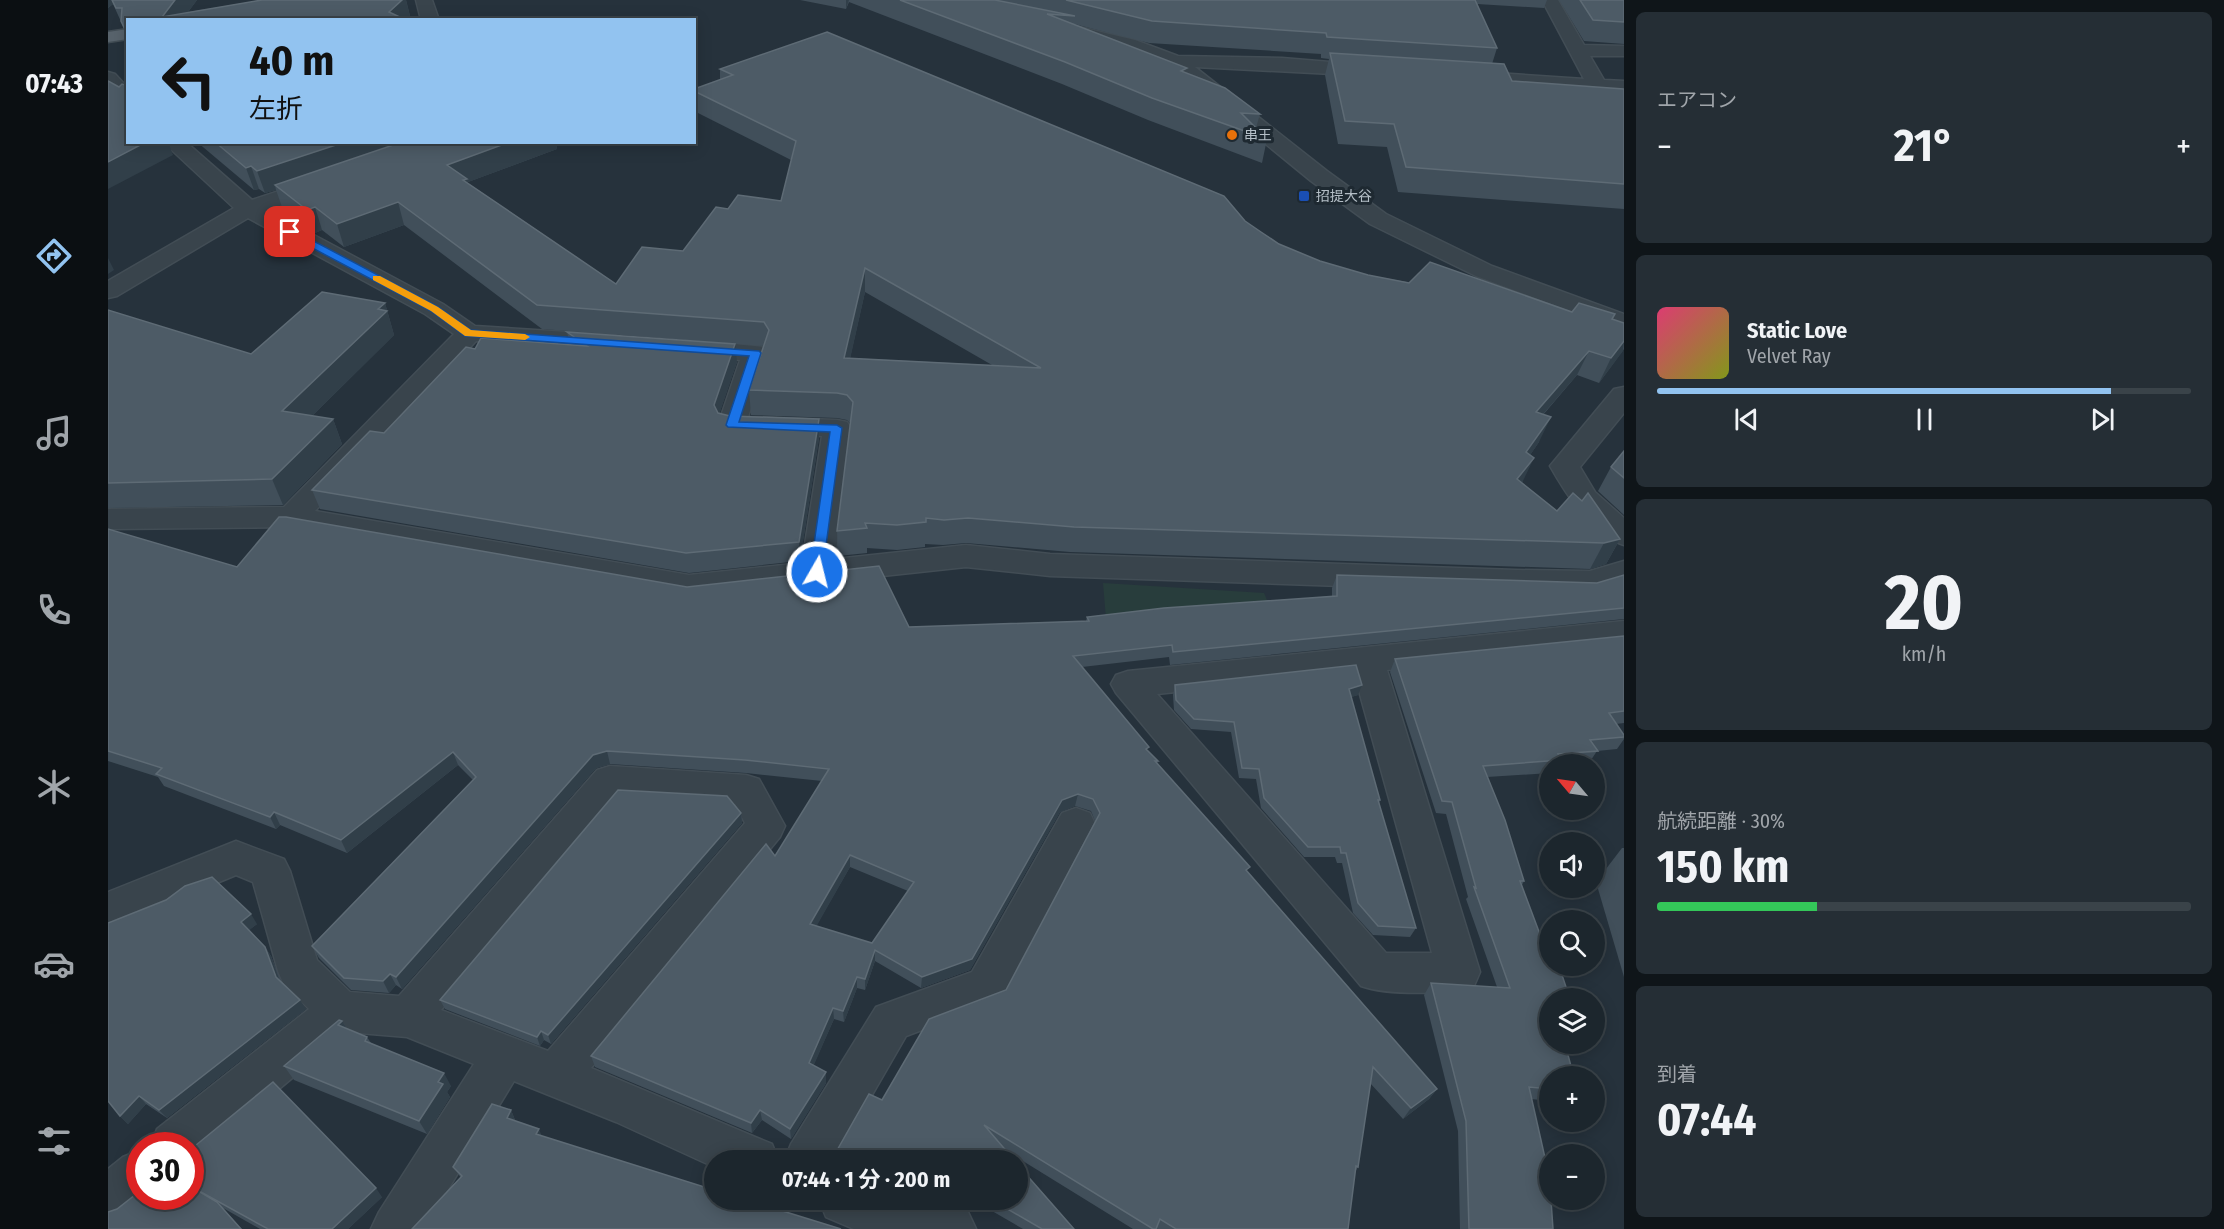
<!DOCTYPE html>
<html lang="ja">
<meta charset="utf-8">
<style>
:root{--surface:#1c262d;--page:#252e35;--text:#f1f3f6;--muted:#a0a5aa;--line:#3a4349;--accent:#92c3f0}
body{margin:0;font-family:"Fira Sans Condensed","Noto Sans JP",sans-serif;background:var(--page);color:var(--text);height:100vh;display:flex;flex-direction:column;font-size:22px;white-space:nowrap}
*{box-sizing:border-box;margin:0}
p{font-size:20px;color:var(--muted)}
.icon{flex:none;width:33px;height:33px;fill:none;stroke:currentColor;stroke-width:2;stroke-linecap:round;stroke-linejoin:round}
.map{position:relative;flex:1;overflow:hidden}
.panel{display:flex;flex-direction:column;gap:12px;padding:12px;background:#0f1519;width:600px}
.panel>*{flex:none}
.top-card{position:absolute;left:18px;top:18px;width:570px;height:126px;border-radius:0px;box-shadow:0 3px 15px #0003,0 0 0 2px var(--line);background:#92c3f0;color:#111;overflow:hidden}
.needle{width:39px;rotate:299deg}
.controls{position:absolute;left:1431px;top:754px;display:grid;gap:12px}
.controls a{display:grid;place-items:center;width:66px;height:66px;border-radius:50%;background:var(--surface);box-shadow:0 3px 15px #0003,0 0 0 2px var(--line);font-size:30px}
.speed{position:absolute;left:18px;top:1132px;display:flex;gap:12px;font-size:30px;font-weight:700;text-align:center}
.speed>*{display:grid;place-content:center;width:78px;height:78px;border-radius:50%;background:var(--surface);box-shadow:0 3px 15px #0003,0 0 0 2px var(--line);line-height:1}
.speed .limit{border:9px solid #d22;background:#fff;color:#111}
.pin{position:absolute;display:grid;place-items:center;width:51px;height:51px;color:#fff;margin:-26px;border-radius:12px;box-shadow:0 3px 9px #0006}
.me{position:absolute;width:66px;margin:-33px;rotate:8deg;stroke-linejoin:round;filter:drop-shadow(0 0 4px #0008)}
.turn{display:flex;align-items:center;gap:21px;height:126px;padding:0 24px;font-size:27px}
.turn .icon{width:78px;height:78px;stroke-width:2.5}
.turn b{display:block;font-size:42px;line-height:51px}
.big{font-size:45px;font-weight:700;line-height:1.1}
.panel .card{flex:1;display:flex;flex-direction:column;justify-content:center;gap:9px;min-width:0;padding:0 21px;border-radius:9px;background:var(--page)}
.panel .dial{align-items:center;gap:0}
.dial b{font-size:78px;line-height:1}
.song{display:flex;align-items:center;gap:18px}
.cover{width:72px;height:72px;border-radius:9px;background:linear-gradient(135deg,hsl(340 70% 55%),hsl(70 70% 35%))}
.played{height:6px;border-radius:3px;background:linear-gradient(90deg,var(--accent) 85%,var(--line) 85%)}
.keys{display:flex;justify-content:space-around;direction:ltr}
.heat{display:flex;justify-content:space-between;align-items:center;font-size:33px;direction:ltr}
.charge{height:9px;border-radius:4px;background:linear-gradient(90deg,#34c759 30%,var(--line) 0)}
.trip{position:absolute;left:596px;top:1150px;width:324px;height:60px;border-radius:30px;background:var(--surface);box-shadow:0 3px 15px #0003,0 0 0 2px var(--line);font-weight:700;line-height:60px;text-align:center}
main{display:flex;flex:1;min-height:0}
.tabs{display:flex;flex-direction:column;width:108px;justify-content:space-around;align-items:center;background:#0b0f12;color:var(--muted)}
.tabs .icon{width:42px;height:42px}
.tabs .current{color:var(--accent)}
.tabs b{font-size:27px;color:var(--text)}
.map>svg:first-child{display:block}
.green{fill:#283d3c}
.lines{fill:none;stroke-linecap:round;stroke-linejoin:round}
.minor-casing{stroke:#424d55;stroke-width:3}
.major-casing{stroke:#424d55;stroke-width:3}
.minor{fill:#39444c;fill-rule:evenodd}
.major{fill:#58636c;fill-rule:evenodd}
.wall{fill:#414f5a;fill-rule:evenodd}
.shaded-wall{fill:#313f49}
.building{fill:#4d5b66;stroke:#5e6b75;stroke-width:1.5;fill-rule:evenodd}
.route{fill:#1a73e8;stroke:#114b97;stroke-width:1.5}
.slow{fill:#f59e0b}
.food-dot{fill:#e8710a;stroke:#1e2931;stroke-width:2}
.transit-dot{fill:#1a4fb4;stroke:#1e2931;stroke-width:2}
.labels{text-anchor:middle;stroke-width:6;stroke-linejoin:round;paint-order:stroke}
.far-poi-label{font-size:14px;fill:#b5bfc7;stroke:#1e2931;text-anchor:start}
</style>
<main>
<nav class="tabs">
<b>07:43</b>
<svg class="icon current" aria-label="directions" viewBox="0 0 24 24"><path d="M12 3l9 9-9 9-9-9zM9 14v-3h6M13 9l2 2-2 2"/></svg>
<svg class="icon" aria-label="music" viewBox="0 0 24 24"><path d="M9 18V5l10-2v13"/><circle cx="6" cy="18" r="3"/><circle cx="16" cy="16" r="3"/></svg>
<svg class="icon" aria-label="phone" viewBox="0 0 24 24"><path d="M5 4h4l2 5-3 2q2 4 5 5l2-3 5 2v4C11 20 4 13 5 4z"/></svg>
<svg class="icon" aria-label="climate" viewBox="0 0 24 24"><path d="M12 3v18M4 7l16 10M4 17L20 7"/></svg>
<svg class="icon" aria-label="car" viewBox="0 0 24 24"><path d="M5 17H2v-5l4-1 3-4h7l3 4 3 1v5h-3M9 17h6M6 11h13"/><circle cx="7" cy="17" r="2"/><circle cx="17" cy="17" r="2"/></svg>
<svg class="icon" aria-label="filters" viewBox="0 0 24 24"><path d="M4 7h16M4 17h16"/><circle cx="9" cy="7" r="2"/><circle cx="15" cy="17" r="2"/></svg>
</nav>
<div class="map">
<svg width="1516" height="1229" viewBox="0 0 1516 1229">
<rect width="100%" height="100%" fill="#26323c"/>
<!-- green -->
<polygon class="green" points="995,583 1156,593 1162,607 998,619"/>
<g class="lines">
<defs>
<g id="minor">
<polygon points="308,0 324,0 331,20 313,20"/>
<polygon points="1434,0 1450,0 1476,45 1516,46 1516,56 1482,56 1496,80 1516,81 1516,93 1352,81 1350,77 1352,73 1359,71 1476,79"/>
<polygon points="963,25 1027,40 1070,56 1174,58 1270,66 1272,70 1270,74 1263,76 1087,67 1219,171 1278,214 1384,266 1516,314 1516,331 1368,276 1262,224 1203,181 1061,65 1015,48 957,34 954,30 957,26"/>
<polygon points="0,72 7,74 20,88 20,106 13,104 0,90"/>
<polygon points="55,142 78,142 144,200 207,179 215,177 223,179 226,184 223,189 159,210 335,304 367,326 506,335 515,338 519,343 515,348 506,351 368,341 207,511 581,575 694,563 714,436 624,433 614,431 610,425 632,360 576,354 572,348 576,342 585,340 656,347 660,353 640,417 729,420 739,422 743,428 727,559 858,545 942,554 1408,570 1482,571 1516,561 1516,583 1482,593 1408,592 942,576 858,567 581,597 184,527 0,529 0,509 176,507 346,334 317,314 140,218 9,296 0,298 0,281 126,208"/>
<path d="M1516,387V413L1472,467L1487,492L1516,518V545C1484,536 1458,494 1442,466L1506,389Z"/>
<path d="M1516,621V645L1279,670L1372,972L1366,986C1341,995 1278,995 1253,986L1008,693L1003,684L1008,675L1020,671ZM1246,673L1324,953H1278L1049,694Z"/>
<path d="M502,766L638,775L651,779L677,826L672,837L483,1068L664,1144L671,1161H606V1167L508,1122L406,1081L316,1229H263L271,1212L366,1064L299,1037L239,1032L83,1163L82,1146H43L49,1129L201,1009L176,985L170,971L145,882L128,875L0,928V892L128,841L176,859L182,871L209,960L242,992L291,996L489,770ZM511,797L627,804L637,823L440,1051L333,1010Z"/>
<polygon points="968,808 982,813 987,824 894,1000 798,1036 726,1161 676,1161 683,1144 768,1007 864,972 954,813"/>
<polygon points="32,1150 32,1197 41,1197 17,1216 0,1223 0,1169 15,1157"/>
<polygon points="711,1200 824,1200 860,1212 868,1229 746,1229 718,1217"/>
</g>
<polygon id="major" points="20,29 20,39 0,42 0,32"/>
</defs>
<!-- minor casing -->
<use href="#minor" class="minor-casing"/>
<!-- major casing -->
<use href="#major" class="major-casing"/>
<!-- minor -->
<use href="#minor" class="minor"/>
<!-- major -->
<use href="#major" class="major"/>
</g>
<!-- wall -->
<g class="wall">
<polygon points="0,0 89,0 80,12 154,0 298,0 302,16 20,37 5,4 0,8"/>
<polygon points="692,0 1439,0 1436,8 1369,4 1389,48 1384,64 1404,81 1516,89 1516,209 1290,192 1279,147 1230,144 1217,75 1221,59 1213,58 1213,54 1041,43 966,24 966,25 1078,73 1152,114 1148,128 1159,139 1154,163 1040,120 954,84 741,2 738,9"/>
<polygon points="1451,0 1516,0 1516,44 1476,41"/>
<path d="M612,69L1137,221L1153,232L1171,244L1212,261L1260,275L1505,319L1516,323V349L1491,383L1469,375L1435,415L1431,442L1422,455L1414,483L1449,511L1512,539L1498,564L1482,569L962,552L858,543L835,545L817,544V547L789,550L759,548V553L730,556L729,531L742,423L739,420L729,418L643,415L641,390L655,346L434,329L296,225L236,247L214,230L207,233L174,207L168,190L157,193L151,189L146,190L89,142H448L449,149L360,182V183L508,284L575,251L620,209L673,201L683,160L586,111V89L612,80ZM757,292L884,365L742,358Z"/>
<polygon points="277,303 286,335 204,416 225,419 234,444 175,505 0,508 0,310 143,354"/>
<polygon points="459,332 629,362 611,414 711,438 692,561 581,573 212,509 204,490 276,433 367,349 462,345"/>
<polygon points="1516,451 1516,515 1490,491 1503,467"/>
<path d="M0,529L129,567L801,627L978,621L979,617L1224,596V588L1229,575L1489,583L1516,575V619L1062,665L1061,657L974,667L1040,751L1050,761L1049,764L1140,872L1329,1089L1321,1099L1295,1119L1262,1083L1250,1167L1247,1172L1240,1229H1025L897,1150L907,1161H717V1153L728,1152L774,1100L898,990L987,821L983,811L967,806L952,812L862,970L813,988L767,961L757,990L749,988L736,1022L726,1019L705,1066L718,1083L683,1139L654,1120L644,1133L487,1067L483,1056L667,856L714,781L638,773L502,764L488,768L294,989L288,985L281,993L243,990L211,958L204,946L365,780L350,765L239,853L172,825L168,829L56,786L50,777L0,761ZM742,867L800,891L764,943L708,926Z"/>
<polygon points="1516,636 1516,723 1508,724 1516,735 1516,739 1509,749 1489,751 1481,763 1461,765 1442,765 1442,773 1379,777 1416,881 1414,885 1442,999 1442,1101 1423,1099 1445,1229 1352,1229 1350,1131 1316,995 1323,983 1389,987 1358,899 1360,897 1338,814 1328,813 1282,672 1287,659"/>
<polygon points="1067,685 1250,695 1243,697 1272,800 1271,803 1308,928 1302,937 1265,935 1245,913 1234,863 1229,863 1227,857 1196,857 1153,808 1148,779 1131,778 1123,732 1083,729 1066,710 1065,695"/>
<polygon points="633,813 634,823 443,1044 436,1040 432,1046 337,1009 332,1000"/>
<polygon points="1514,848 1516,848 1516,977 1488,882"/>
<polygon points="0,923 149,924 141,930 157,947 163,956 173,981 198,1009 59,1118 38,1104 20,1124 12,1116"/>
<polygon points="234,1021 240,1030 259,1037 263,1043 343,1086 339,1092 342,1097 319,1134 186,1080 176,1066"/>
<polygon points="403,1110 407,1120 353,1178 345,1167"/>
<polygon points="32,1181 32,1197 274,1197 240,1229 152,1229 115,1208 134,1229 0,1229 9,1209 31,1191 25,1186"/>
<polygon points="865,1200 909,1200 966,1229 915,1229"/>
</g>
<!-- shaded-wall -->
<g class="shaded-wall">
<polygon points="0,0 4,0 5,4 0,8"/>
<polygon points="67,0 89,0 74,20 54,17"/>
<polygon points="294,0 298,0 302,16 299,20 281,12"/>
<polygon points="738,0 741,0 738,9"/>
<polygon points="38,142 60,142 65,155 0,189 0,162"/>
<polygon points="237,142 309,142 167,185 168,190 157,193 149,171"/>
<polygon points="402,142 448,142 449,149 360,182 364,201 339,165"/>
<polygon points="143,166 151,189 146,190 138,168"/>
<polygon points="290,202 296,225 236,247 229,224"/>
<polygon points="207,207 214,230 207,233 199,210"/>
<polygon points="0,258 6,270 0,274"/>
<polygon points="757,268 757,292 737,382 736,358"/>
<polygon points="277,303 286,335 184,436 174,411"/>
<polygon points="1516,341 1515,351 1491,383 1503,358"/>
<polygon points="627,344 629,362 608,424 606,405"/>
<polygon points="1481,351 1469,375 1416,436 1428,412"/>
<polygon points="1443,417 1431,442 1407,477 1418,452"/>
<polygon points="225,419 234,444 175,505 164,479"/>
<polygon points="711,419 711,438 692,561 691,542"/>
<polygon points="1426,458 1414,483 1409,479"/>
<polygon points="1512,539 1498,564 1482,569 1496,543"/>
<polygon points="1254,685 1250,695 1237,699 1241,689"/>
<polygon points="499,751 502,764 488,768 294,989 288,977 485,755"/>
<polygon points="345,752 350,765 239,853 233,840"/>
<polygon points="970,794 967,806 952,812 862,970 813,988 814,977 954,800"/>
<polygon points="166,812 172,825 168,829 162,817"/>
<polygon points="633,813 634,823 443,1044 440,1035"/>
<polygon points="742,855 742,867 703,936 702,924"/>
<polygon points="143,914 149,924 139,932 133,922"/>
<polygon points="157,947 163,956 174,987 168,977"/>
<polygon points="767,950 767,961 757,990 757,979"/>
<polygon points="282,974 288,985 281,993 275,981"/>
<polygon points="749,977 749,988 736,1022 735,1011"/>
<polygon points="192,1000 198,1009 59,1118 51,1110"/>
<polygon points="725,1008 726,1019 702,1074 701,1063"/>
<polygon points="234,1021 243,1035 230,1025"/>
<polygon points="433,1031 436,1040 432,1046 429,1037"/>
<polygon points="718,1072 718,1083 683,1139 682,1129"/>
<polygon points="336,1073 343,1086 339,1092 342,1097 319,1134 311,1121 330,1082"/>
<polygon points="1329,1089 1321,1099 1295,1119 1303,1108"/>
<polygon points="31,1096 38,1104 20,1124 12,1116"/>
<polygon points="403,1110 407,1120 403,1128 399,1118"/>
<polygon points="652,1110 654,1120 644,1133 643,1123"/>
<polygon points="431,1129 435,1139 428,1134"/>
<polygon points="268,1188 274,1197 240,1229 224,1229"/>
</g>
<!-- building -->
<g class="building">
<polygon points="4,0 67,0 54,17 154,0 294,0 281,12 298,20 20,20 20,36 13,21 14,8 8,8"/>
<polygon points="792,0 887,0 967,16 939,14 1079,68 1073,71 1117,88 1152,114 1133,113 1159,139 1044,98 957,62"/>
<polygon points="958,0 1367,0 1389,48 1219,37 1218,33 1044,21"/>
<polygon points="1472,0 1516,0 1516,22 1485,20"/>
<path d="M719,32L1116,196L1137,221L1153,232L1171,244L1212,261L1260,275L1301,283L1322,262L1464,312L1471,303L1507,314L1504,319L1516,323V341L1503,358L1481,351L1428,412L1443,417L1418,452L1426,458L1409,479L1449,511L1465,493L1474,501L1480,493L1512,539L1496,543L966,527L860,518L836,520L818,518V522L789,525L757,523L759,528L729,531L745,402L739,395L729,393L641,390L661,330L656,322L429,305L290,202L229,224L207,207L199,210L167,185L294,142H402L339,165L359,179L355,180L508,284L534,247L575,251L608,207L620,209L630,195L673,201L688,141L586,91V89L625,75L612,69ZM757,268L933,368L736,358Z"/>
<polygon points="1222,53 1396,64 1404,81 1516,89 1516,184 1298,167 1286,124 1237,121"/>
<polygon points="0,81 11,87 14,84 20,86 20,142 38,142 0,162"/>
<polygon points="107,142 237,142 149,171 143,166 138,168"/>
<polygon points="214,292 277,303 270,309 279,311 174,411 225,419 164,479 0,483 0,310 143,354"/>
<polygon points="459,332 627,344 606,405 610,413 622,416 711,419 691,542 578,553 204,490 262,431 276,433 358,347 367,349 373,338 479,346"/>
<polygon points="1516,451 1516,478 1503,467"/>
<path d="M171,517H178L579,587L771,566L801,627L981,621L979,617L1056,608L1229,596V575L1489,583L1516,575V608L1065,652L1064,645L965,656L1041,747L1038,749L1050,761H1047L1142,867L1138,870L1329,1089L1303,1108L1265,1067L1250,1167L1248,1166L1240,1229H1068L1052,1219L1048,1229H1045L876,1125L907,1161H817L811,1158L810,1161H732L717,1153L728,1152L761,1094L774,1100L821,1019L898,990L992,813L985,799L970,794L954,800L864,959L814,977L767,950L757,979L749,977L735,1011L725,1008L701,1063L718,1072L682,1129L652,1110L643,1123L483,1056L658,844L667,856L721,769L637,760L499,751L485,755L288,977L282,974L275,981L236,978L204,946L368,777L345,752L233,840L166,812L162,817L48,774L54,768L0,751V529L129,567ZM742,855L806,882L764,943L702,924Z"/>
<polygon points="1516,636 1516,711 1501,713 1516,735 1516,737 1482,740 1490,751 1450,754 1453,760 1375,766 1397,820 1416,881 1412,881 1439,953 1442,953 1442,966 1451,966 1462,999 1442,999 1442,1044 1457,1044 1466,1077 1442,1077 1442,1089 1421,1087 1440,1171 1442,1200 1443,1200 1445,1229 1361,1229 1358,1121 1323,983 1402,988 1366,887 1368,888 1344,802 1334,801 1287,659"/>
<polygon points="1248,665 1254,685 1241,689 1272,800 1270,800 1308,928 1270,926 1250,903 1238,853 1233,853 1232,847 1200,847 1156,798 1151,769 1134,768 1126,722 1086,719 1068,700 1067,685"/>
<polygon points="510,790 619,796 633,813 440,1035 433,1031 429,1037 332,1000"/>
<polygon points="104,877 143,914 133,922 157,947 168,977 192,1000 51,1110 31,1096 12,1116 0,1101 0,923 58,900 77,886"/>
<polygon points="231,1020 234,1021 230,1025 259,1037 257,1041 336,1073 330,1082 335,1084 311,1121 176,1066"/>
<polygon points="165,1082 268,1188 224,1229 160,1229 82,1186 82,1150"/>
<polygon points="384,1104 403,1110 399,1118 431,1129 428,1134 606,1190 606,1200 639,1200 733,1229 304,1229 354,1176 345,1167"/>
<polygon points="909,1164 966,1229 934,1229 884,1200 909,1200"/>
<polygon points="32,1181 32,1186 25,1186"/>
<polygon points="82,1186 109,1202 133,1229 0,1229 0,1212 9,1209 32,1191 32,1197 82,1197"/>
</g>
<!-- route -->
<polygon class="route" points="178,230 185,230 330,307 363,330 651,351 653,353 631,422 729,425 734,428 714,575 704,575 702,572 722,432 620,427 618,425 641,356 357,336 323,311 178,234"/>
<!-- slow -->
<polygon class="slow" points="265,276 272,276 330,307 363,330 417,334 422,337 417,340 357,336 323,311 265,280"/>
<!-- markers -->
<circle class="food-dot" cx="1124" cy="135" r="6"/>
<rect class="transit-dot" x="1190" y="190" width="12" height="12" rx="3"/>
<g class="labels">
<!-- far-poi labels -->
<g class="far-poi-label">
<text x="1136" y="140">串王</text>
<text x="1208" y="201">招提大谷</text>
</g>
</g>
</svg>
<div class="controls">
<a><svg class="needle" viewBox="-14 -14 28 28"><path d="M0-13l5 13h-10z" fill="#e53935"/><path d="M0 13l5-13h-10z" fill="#a0a5aa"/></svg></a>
<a><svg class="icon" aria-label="sound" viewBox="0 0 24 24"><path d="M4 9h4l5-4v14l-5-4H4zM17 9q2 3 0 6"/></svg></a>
<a><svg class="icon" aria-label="search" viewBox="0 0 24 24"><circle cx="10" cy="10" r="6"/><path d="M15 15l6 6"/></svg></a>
<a><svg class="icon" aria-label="layers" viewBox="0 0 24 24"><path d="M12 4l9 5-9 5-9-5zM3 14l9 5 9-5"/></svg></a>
<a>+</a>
<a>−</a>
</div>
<div class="speed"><div class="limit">30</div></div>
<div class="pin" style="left:182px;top:232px;background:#d93025"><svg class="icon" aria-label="arrive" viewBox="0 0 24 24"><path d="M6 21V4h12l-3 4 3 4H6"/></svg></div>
<svg class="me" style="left:709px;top:572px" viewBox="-20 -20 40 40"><circle r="17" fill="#1a73e8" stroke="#fff" stroke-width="3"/><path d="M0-11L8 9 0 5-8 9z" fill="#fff"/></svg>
<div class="trip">07:44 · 1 分 · 200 m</div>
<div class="top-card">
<div class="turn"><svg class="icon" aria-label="left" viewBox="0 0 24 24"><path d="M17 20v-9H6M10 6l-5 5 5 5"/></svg><div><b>40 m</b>左折</div></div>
</div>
</div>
<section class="panel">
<div class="card"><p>エアコン</p>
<div class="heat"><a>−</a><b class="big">21°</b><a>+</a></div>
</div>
<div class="card">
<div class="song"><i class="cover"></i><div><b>Static Love</b><p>Velvet Ray</p></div></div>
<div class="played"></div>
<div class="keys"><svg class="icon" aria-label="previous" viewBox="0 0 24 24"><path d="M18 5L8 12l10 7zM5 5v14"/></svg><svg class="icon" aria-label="pause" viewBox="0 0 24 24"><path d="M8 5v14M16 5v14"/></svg><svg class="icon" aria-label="next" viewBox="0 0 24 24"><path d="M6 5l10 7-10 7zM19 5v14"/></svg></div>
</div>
<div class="card dial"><b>20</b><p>km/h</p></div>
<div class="card"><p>航続距離 · 30%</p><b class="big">150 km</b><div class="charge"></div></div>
<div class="card"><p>到着</p><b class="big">07:44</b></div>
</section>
</main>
